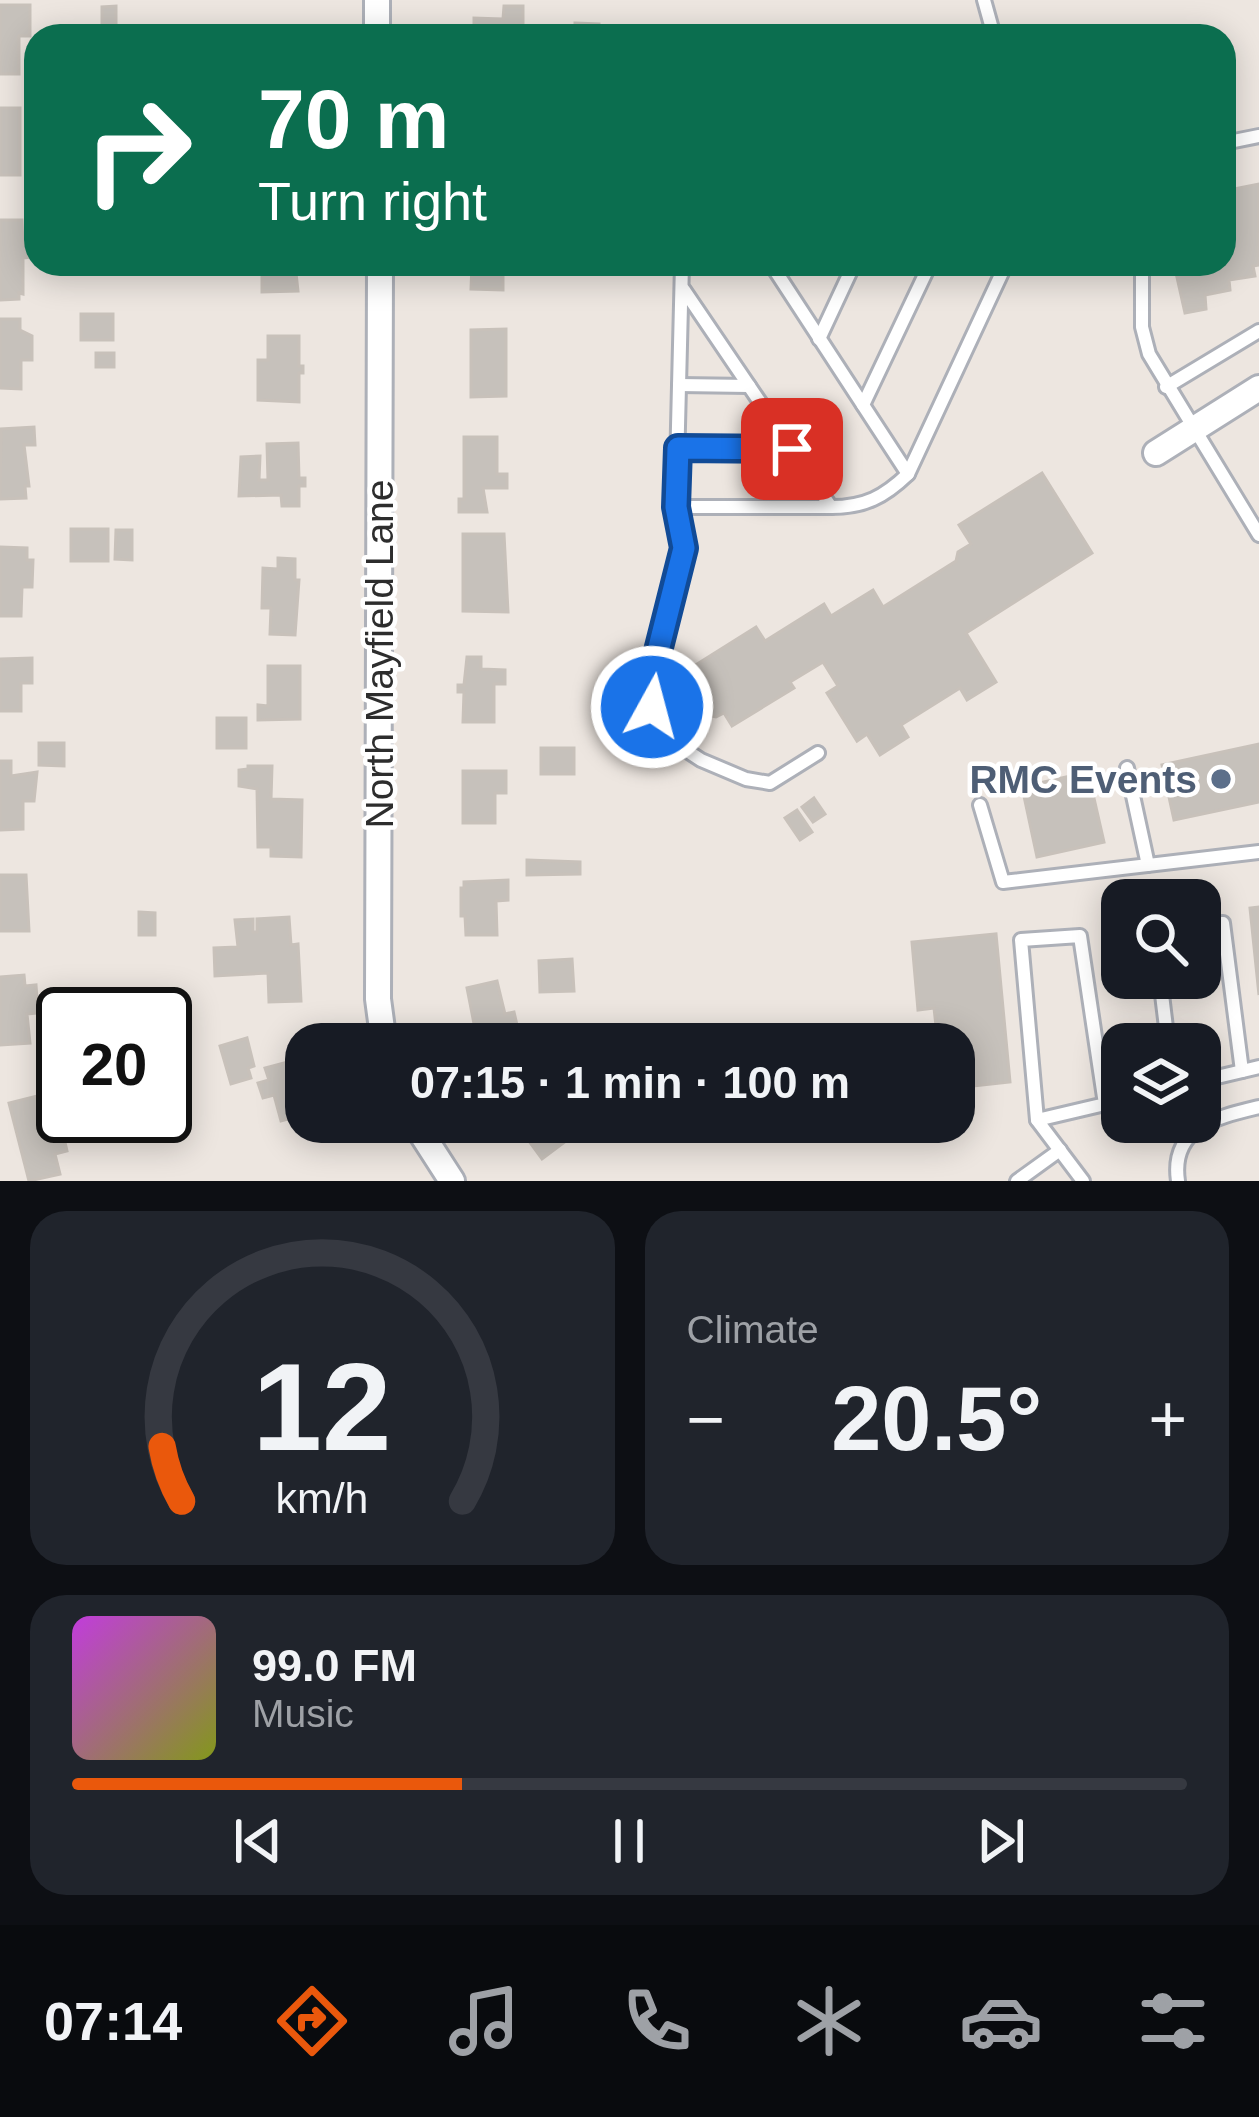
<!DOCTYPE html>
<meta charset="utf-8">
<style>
:root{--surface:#171b24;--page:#20242c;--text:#f1f3f6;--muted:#9ea1a6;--line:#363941;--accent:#ea580c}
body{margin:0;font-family:Helvetica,sans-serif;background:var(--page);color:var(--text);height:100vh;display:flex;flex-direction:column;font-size:45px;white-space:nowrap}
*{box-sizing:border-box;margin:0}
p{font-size:39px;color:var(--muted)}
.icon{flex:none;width:66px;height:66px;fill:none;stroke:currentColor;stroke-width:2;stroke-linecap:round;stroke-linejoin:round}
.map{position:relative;height:1181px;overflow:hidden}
.panel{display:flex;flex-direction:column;gap:30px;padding:30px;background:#0d0f14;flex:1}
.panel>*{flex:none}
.guide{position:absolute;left:24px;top:24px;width:1212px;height:252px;border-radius:36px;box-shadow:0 6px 30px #0003;background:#0b6e4f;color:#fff;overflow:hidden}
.fabs{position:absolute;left:1101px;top:879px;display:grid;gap:24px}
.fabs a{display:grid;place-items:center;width:120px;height:120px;border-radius:24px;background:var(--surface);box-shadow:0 6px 30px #0003;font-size:60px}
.speed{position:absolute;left:36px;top:987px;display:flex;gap:24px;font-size:60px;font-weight:700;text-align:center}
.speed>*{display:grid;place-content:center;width:156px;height:156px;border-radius:50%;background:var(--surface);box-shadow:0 6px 30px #0003;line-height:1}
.speed .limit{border:6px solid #111;border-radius:18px;background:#fff;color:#111}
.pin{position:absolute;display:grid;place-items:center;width:102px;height:102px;color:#fff;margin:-51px;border-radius:24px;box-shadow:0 6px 18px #0006}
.me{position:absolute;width:132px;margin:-66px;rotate:7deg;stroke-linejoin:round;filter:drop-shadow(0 0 9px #0008)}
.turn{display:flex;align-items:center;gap:42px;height:252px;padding:0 36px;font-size:54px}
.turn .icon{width:156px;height:156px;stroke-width:2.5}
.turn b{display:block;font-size:84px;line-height:102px}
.big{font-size:90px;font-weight:800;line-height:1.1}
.panel .tile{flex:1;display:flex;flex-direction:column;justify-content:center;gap:18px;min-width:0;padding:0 42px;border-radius:36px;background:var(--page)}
.panel .dial{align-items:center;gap:0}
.dial svg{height:312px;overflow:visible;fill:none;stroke:var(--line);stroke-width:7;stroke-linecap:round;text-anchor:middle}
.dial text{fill:var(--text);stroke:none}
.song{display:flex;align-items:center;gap:36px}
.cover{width:144px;height:144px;border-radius:18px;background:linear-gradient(135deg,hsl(290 70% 55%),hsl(70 70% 35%))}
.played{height:12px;border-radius:6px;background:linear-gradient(90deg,var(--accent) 35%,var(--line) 35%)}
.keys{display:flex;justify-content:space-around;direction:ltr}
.heat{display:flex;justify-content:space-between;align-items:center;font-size:66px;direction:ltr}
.panel .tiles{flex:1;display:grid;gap:30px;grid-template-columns:1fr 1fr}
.tile:last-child{grid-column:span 2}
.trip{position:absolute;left:285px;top:1023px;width:690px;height:120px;border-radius:36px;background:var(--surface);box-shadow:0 6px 30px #0003;font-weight:800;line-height:120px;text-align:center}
.menu{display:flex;height:192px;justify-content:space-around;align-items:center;background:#090b0e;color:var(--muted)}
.menu .icon{width:84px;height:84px}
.menu .current{color:var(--accent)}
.menu b{font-size:54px;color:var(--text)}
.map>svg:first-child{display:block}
.building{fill:#c6c1bb;stroke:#c8c1ba;stroke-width:3}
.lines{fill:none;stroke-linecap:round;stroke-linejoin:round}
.service-casing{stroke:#adb0b8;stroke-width:18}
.minor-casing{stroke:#adb0b8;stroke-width:30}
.service{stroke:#fff;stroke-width:12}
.minor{stroke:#fff;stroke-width:24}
.route-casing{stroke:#114b97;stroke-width:30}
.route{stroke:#1a73e8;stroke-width:21}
.service-dot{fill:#5c6f8a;stroke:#fff;stroke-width:4.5}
.labels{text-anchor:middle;stroke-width:9;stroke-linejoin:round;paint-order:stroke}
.street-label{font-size:39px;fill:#2d2d2d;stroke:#fff}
.service-label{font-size:39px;font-weight:bold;fill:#4e5e75;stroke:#fff;text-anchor:end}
</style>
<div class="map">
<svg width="1259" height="1181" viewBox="0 0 1259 1181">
<rect width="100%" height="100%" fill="#ede6e0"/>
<!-- building -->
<g class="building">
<polygon points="0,5 30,5 30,36 19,36 19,74 0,74"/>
<polygon points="116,6 116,26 102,25 102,7"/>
<polygon points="504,6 523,6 523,25 516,24 516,36 474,36 474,18 503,19"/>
<polygon points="575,23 599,24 599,36 575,36"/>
<rect x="0" y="108" width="20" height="67"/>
<polygon points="1259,184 1259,265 1253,266 1255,276 1229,280 1230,290 1205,295 1206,309 1185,313 1174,264 1224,264 1224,191"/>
<polygon points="0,220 22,220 23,244 33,244 33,257 23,258 23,294 19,293 19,299 0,300"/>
<polygon points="252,264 295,264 298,291 262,292 262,266"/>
<polygon points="472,264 503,264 503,290 471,289"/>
<rect x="81" y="314" width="32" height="26"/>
<polygon points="0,319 20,319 20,330 32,336 32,360 21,360 21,389 0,388"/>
<polygon points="506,329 506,396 471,397 471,330"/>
<polygon points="268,336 299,336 299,366 303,366 303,373 299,373 299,402 258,400 258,360 268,360"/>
<rect x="96" y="353" width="18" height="14"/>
<polygon points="34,427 35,445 24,445 29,486 25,486 26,498 0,499 1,429"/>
<polygon points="464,437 497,437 497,474 507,474 507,488 483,488 487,512 459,512 459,499 464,499"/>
<polygon points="298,443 299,478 305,478 305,486 299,486 299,506 282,506 281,495 239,496 241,457 260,456 259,480 268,480 267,444"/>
<polygon points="1042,473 1092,553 966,633 996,682 967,700 960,688 901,725 908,737 880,755 867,734 857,741 827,693 838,686 823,662 790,682 794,688 732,726 724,713 716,717 701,714 691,700 694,683 702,679 694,666 756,627 765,641 824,604 831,616 873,590 883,607 956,561 958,552 971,544 959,525"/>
<rect x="71" y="529" width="37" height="32"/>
<polygon points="116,530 132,530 132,560 115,559"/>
<polygon points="463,534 504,534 508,612 463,611"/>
<polygon points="0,547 27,548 27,560 33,560 32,587 22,587 21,616 0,616"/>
<polygon points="278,558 295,559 295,580 299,580 295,635 270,634 271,608 262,608 263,568 278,569"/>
<polygon points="467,657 481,657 481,669 505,670 505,684 494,684 494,722 463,722 464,692 458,692 458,685 464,685"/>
<polygon points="32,658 32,683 21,683 21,711 0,711 0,659"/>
<polygon points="268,666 300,666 300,719 258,720 258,705 268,706"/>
<rect x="217" y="718" width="29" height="30"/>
<polygon points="39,743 64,743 64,766 39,765"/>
<polygon points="1259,744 1259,802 1174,820 1162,765"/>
<rect x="541" y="748" width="33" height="26"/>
<polygon points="0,761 11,761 11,776 37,772 34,801 23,801 23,829 0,830"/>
<polygon points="248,766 272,766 271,799 302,800 301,857 271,856 271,847 258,847 257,789 239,786 239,770 248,769"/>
<polygon points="463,771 506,771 506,793 495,793 495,823 463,823"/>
<polygon points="1088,772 1104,842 1037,857 1022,787"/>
<polygon points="814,798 825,814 813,822 802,807"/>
<polygon points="797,810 812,832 800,840 785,818"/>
<polygon points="527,860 580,862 580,874 527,875"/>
<polygon points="0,875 26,875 29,931 0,931"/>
<polygon points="508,880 508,900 496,901 497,935 466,935 465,916 461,916 461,888 464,888 464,882"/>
<polygon points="1259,907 1259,995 1250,908"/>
<polygon points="139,912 155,913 155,935 139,935"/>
<polygon points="289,917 291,945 298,944 301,1001 269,1002 268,973 215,976 214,948 238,947 235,920 253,919 253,932 257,932 257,919"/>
<polygon points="996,934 1010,1082 954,1088 954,1044 938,1044 934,1008 918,1010 912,942"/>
<polygon points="572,959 574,991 540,992 539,961"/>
<polygon points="24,975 25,986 36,985 38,1013 27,1014 30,1043 0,1045 0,977"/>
<polygon points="497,981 505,1014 514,1012 517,1025 508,1028 511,1044 478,1044 467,988"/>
<polygon points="247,1038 254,1066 248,1068 251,1078 231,1084 220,1046"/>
<polygon points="295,1060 306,1094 306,1114 281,1121 274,1095 263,1098 258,1083 269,1080 265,1068"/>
<polygon points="41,1095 48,1124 60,1121 67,1151 55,1154 60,1174 29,1181 9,1103"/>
<polygon points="515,1122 564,1122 574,1135 542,1159"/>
</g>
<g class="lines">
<defs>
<g id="service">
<polyline points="984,0 994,36"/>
<polyline points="1224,143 1259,136"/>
<path d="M682,264L676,507H831C865,507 884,497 908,474L1006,264"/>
<polyline points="771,264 908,474"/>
<polyline points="1142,264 1142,327 1149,354 1259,535"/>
<polyline points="684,290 831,507"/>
<polyline points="819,339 854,264"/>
<polyline points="679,385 749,386"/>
<polyline points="1166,387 1259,331"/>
<polyline points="863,405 930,264"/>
<polyline points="678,448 792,450"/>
<polyline points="676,507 684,548 656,659 652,707 669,739 701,760 746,779 770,783 818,753"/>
<polyline points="1127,768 1148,865"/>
<polyline points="980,805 1003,882 1259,852"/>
<polyline points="1200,924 1223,923 1242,1071"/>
<polyline points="1160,978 1168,1044"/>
<polyline points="1200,1081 1259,1067"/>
<polyline points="1105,1104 1080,936 1021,940 1037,1120 1122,1100"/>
<polyline points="1037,1120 1083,1181"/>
<polyline points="1017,1181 1060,1150"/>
<path d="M1178,1181C1170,1127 1218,1117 1259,1107"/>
</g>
<g id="minor">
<polyline points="377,0 377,36"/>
<polyline points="380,264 378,999 384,1044"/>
<polyline points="1156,453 1259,388"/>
<polyline points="414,1122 452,1181"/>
</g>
</defs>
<!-- service casing -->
<use href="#service" class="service-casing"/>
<!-- minor casing -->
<use href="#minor" class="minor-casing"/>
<!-- service -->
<use href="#service" class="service"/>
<!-- minor -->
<use href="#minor" class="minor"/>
</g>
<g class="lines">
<defs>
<polyline id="route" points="652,707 656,659 684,548 676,507 678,448 792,449"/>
</defs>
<!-- route casing -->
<use href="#route" class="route-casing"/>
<!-- route -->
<use href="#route" class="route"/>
</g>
<!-- markers -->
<circle class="service-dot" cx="1221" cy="779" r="12"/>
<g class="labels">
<!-- street labels -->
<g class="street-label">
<text transform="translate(379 654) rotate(-90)" y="14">North Mayfield Lane</text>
</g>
<!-- service labels -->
<g class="service-label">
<text x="1197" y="793">RMC Events</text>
</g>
</g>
</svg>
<div class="fabs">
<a><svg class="icon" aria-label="search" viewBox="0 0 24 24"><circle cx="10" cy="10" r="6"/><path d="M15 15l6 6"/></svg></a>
<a><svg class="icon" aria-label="layers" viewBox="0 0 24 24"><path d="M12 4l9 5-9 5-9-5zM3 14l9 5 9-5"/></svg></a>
</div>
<div class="speed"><div class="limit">20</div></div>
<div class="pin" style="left:792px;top:449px;background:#d93025"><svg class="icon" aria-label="arrive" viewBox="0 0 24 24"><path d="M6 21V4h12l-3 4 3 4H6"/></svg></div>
<svg class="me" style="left:652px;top:707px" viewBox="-20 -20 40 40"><circle r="17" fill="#1a73e8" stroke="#fff" stroke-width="3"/><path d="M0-11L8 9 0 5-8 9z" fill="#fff"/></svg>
<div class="trip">07:15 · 1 min · 100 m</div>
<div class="guide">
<div class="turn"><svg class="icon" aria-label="right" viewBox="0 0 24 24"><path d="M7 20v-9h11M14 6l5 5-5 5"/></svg><div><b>70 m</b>Turn right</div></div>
</div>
</div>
<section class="panel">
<div class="tiles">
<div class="tile dial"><svg viewBox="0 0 100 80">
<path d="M14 69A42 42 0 1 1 86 69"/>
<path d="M14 69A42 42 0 0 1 9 55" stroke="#ea580c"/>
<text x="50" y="56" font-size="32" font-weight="700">12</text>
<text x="50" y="72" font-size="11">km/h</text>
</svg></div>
<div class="tile"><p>Climate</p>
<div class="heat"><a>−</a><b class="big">20.5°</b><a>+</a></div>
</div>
<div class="tile">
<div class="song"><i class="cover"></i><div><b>99.0 FM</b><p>Music</p></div></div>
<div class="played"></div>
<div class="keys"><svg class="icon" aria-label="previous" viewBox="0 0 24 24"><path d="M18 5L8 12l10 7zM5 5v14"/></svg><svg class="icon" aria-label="pause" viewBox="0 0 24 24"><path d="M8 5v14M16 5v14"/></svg><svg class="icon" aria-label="next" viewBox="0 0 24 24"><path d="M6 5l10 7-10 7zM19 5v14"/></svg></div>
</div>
</div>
</section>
<nav class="menu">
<b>07:14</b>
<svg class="icon current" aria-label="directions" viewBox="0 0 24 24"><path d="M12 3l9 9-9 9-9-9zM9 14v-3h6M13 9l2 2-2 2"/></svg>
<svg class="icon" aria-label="music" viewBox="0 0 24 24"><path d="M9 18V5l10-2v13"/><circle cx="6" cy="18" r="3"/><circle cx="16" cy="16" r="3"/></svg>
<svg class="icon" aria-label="phone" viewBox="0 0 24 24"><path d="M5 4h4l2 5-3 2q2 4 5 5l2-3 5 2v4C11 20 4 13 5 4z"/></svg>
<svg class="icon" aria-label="climate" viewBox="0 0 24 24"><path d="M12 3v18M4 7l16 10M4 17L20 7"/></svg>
<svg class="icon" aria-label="car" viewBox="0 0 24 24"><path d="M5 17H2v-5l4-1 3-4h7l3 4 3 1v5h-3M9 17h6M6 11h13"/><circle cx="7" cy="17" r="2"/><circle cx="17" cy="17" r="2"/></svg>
<svg class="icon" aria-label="filters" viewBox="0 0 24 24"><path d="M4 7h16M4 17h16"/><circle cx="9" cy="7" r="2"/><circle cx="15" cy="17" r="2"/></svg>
</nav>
